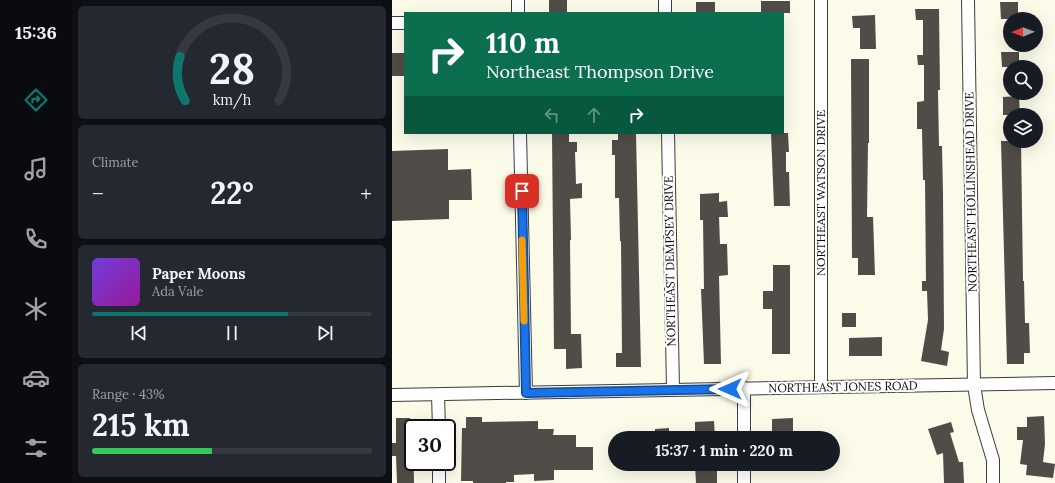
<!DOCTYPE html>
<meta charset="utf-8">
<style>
:root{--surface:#171b24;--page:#242831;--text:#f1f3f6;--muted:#9ea1a6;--line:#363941;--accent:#0f766e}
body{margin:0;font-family:Lora,serif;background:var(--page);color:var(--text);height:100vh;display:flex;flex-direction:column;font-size:15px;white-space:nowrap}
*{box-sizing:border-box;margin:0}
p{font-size:13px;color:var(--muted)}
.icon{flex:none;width:22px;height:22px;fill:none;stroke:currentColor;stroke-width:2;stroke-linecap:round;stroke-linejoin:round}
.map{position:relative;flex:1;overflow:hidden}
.panel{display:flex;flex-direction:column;gap:6px;padding:6px;background:#0d0f14;width:320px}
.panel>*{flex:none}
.banner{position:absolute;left:12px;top:12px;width:380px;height:122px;border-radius:0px;box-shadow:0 4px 16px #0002;background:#0b6e4f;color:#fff;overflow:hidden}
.needle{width:26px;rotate:269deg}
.buttons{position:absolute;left:611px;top:12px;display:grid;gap:8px}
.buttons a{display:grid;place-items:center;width:40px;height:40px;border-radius:50%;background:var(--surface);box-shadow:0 4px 16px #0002;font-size:20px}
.speed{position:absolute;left:12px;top:419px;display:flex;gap:8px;font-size:20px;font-weight:700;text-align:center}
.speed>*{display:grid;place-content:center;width:52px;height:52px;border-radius:50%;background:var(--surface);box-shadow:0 4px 16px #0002;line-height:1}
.speed .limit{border:2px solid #111;border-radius:6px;background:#fff;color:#111}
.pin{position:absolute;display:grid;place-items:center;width:34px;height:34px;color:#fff;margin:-17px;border-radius:8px;box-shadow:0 2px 6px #0006}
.me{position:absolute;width:44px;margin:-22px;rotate:270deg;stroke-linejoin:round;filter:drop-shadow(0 0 3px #0008)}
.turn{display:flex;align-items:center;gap:14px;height:84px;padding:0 16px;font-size:18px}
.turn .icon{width:52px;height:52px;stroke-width:2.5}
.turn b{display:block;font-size:28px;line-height:34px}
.lanes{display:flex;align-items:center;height:38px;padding:0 16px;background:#0003;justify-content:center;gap:20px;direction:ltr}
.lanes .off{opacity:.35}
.big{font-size:30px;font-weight:800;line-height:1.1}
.panel .card{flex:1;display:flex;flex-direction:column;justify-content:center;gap:6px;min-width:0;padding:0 14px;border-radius:6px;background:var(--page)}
.panel .dial{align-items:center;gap:0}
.dial svg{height:104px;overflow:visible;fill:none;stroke:var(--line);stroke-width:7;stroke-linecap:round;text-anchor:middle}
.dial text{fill:var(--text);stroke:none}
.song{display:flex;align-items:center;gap:12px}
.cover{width:48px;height:48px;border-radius:6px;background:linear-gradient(135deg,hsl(260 70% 55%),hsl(300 70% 35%))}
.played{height:4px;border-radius:2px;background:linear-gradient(90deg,var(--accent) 70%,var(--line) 70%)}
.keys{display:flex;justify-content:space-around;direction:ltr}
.heat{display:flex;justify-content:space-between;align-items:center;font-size:22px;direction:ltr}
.charge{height:6px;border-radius:3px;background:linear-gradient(90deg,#34c759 43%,var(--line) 0)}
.trip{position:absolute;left:216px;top:431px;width:232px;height:40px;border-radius:20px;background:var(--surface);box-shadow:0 4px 16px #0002;font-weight:800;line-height:40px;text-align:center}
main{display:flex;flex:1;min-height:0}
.tabs{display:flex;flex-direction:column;width:72px;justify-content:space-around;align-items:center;background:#090b0e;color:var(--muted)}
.tabs .icon{width:28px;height:28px}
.tabs .on{color:var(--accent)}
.tabs b{font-size:18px;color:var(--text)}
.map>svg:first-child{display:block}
.building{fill:#514c47}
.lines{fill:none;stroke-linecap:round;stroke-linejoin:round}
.street-casing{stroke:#3c3c3c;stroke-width:14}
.street{stroke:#fff;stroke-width:12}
.route-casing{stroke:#114b97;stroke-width:10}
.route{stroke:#1a73e8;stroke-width:7}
.slow{stroke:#f59e0b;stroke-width:7}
.labels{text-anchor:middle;stroke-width:4;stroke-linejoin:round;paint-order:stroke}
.street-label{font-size:12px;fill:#090909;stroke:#fff}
</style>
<main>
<nav class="tabs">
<b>15:36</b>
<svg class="icon on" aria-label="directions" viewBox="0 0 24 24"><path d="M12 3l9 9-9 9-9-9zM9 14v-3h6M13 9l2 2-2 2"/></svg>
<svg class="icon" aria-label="music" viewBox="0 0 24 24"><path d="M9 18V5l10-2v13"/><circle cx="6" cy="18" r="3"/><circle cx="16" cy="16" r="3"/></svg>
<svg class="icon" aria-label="phone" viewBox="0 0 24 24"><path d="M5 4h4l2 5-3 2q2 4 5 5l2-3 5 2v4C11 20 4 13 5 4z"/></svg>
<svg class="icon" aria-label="climate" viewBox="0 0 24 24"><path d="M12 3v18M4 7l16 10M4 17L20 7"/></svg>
<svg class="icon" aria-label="car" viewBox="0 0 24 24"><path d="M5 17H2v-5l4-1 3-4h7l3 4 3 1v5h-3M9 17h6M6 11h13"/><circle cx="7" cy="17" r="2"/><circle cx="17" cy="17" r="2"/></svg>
<svg class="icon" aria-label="filters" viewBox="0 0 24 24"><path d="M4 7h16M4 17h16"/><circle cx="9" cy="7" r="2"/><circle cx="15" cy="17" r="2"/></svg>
</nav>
<section class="panel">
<div class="card dial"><svg viewBox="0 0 100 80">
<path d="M14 69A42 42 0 1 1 86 69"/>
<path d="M14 69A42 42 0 0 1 10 35" stroke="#0f766e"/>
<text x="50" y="56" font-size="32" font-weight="700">28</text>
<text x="50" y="72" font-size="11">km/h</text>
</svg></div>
<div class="card"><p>Climate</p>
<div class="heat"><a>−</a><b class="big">22°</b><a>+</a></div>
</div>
<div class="card">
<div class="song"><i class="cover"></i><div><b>Paper Moons</b><p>Ada Vale</p></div></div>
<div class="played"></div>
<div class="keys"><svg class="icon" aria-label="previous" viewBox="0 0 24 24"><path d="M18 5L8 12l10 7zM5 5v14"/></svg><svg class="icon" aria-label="pause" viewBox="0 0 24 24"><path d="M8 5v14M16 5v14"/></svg><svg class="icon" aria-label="next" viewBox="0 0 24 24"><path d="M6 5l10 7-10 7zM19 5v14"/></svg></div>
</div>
<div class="card"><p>Range · 43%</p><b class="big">215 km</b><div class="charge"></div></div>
</section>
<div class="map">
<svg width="663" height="483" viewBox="0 0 663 483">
<rect width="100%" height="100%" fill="#fcfae9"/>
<!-- building -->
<g class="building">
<rect x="157" y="0" width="18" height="13"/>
<rect x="369" y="1" width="29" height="12"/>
<rect x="304" y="2" width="19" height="11"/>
<polygon points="608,2 626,2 626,19 609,19"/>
<polygon points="523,9 547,9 548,90 546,90 547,146 550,146 551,193 552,329 549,350 557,352 555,366 529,361 536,320 535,291 530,291 530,281 534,281 533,180 531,180 530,129 525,129 525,102 532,101 532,65 526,65 525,55 531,55 531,20 524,20"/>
<polygon points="483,15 484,49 468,49 468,28 461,28 460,16"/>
<polygon points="609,52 627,52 627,67 610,67"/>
<rect x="0" y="53" width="13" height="23"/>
<polygon points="459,59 477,59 477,143 476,143 475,217 481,217 483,275 466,275 466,258 460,258"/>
<polygon points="627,96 628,115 611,115 611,97"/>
<polygon points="160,133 177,133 177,142 185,142 185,152 183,152 184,184 190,183 190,198 178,199 179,240 178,240 179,334 189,334 190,368 174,369 174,349 162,349"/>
<polygon points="226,133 244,133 249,367 224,367 224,353 230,353 229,241 228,241 227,198 223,198 223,155 220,155 220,140 226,140"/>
<polygon points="379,133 396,133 397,152 394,152 394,172 397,172 398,206 382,206"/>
<polygon points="609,141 629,141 631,281 632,281 633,323 637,323 638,353 632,353 632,364 615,364"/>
<polygon points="56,149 56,170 79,169 80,200 57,200 57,219 0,221 0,151"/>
<polygon points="327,193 327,202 335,201 336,217 327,217 328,244 335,244 336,275 327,276 329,364 312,364 309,289 312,289 311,220 308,220 308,194"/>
<polygon points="381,265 398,265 398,354 380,354 380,309 371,309 371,291 381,291"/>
<rect x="450" y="313" width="14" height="14"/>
<polygon points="490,337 490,356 457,356 457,338"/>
<polygon points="652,416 653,444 651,462 663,464 661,478 634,475 635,465 628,464 631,440 625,440 625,427 635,427 635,417"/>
<polygon points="74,417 90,417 90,422 146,421 146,429 162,429 161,435 184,435 184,447 201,447 201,470 162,470 162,480 142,481 142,474 122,475 122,482 114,482 114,483 81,483 81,481 69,481 70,428 74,428"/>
<polygon points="4,418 18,418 18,429 21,429 22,483 5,483 4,456 0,456 0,443 4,443"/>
<polygon points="401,418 401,438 380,438 380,419"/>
<polygon points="322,421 323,438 303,438 303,422"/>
<polygon points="559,422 562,432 558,433 567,462 571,462 572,483 552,483 551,453 545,455 536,429"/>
<polygon points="277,428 277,438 263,438 263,429"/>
<polygon points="303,464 325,464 325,483 304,483"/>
</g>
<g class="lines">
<defs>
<g id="street">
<polyline points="126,0 126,13"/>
<polyline points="273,0 273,13"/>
<polyline points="429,0 429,387"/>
<polyline points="576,0 582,385 586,410 601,460 601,483"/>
<polyline points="0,23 13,23"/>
<polyline points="128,133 134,393"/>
<polyline points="276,133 281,389"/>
<polyline points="0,395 663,383"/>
<polyline points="46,395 47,428"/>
<polyline points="352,438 352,388"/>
<polyline points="47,462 47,483"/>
<polyline points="352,483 352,464"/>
</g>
</defs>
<!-- street casing -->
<use href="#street" class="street-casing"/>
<!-- street -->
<use href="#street" class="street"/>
</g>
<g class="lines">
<defs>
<polyline id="route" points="130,191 134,393 338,389"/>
</defs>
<!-- route casing -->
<use href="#route" class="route-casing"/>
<!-- route -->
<use href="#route" class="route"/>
<!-- slow -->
<polyline class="slow" points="130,240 132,321"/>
</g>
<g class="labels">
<!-- street labels -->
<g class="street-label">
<text transform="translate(579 192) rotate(-91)" y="4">NORTHEAST HOLLINSHEAD DRIVE</text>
<text transform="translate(429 193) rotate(-90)" y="4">NORTHEAST WATSON DRIVE</text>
<text transform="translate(278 261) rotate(-91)" y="4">NORTHEAST DEMPSEY DRIVE</text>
<text transform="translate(451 387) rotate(-1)" y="4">NORTHEAST JONES ROAD</text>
</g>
</g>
</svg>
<div class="buttons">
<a><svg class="needle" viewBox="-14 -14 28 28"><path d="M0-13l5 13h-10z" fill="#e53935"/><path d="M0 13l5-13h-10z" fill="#9ea1a6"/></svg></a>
<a><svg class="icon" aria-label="search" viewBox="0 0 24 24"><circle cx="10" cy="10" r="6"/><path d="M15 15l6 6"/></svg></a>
<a><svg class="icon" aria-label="layers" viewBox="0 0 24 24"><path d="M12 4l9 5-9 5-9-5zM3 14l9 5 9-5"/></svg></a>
</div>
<div class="speed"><div class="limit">30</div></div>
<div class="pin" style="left:130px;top:191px;background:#d93025"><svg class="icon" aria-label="arrive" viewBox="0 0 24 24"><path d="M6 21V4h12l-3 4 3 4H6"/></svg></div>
<svg class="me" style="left:338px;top:389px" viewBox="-20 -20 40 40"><path d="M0-17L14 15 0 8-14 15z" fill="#1a73e8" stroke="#fff" stroke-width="4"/></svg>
<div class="trip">15:37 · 1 min · 220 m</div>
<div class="banner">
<div class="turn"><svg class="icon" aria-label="right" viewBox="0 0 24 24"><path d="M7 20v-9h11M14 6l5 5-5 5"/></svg><div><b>110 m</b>Northeast Thompson Drive</div></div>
<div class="lanes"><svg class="icon off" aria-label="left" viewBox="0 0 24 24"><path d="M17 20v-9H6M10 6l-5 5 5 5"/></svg><svg class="icon off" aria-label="ahead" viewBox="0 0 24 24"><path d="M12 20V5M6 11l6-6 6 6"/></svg><svg class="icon" aria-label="right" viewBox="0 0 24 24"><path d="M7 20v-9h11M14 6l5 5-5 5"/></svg></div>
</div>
</div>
</main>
